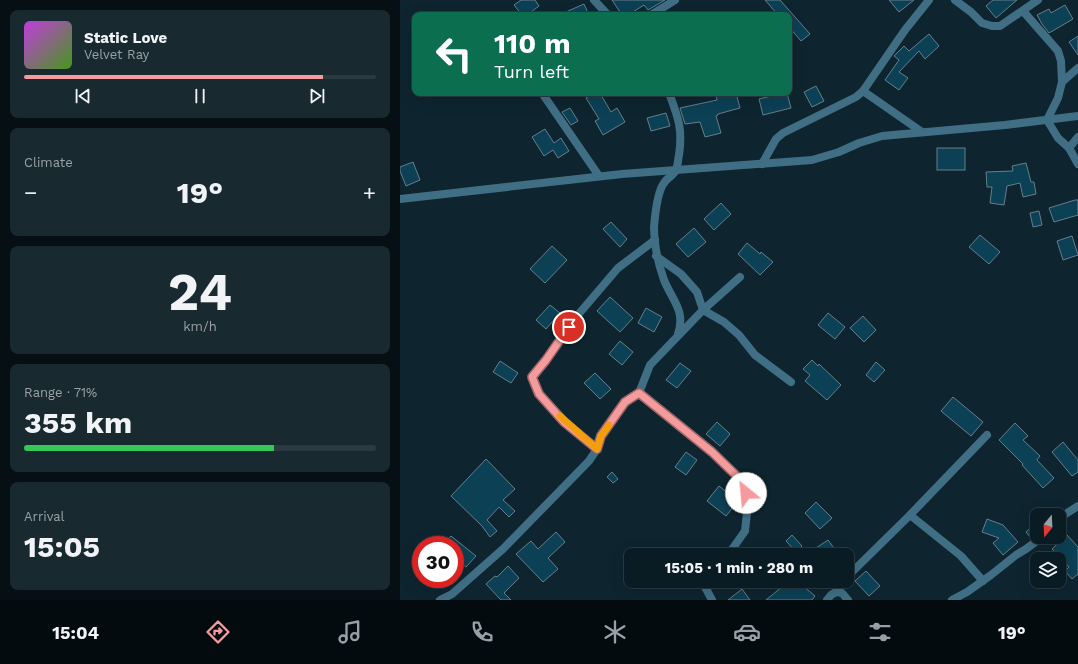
<!DOCTYPE html>
<meta charset="utf-8">
<style>
:root{--surface:#0a1c23;--page:#182930;--text:#f1f3f6;--muted:#99a1a6;--line:#2a3a41;--accent:#f59b9d}
body{margin:0;font-family:"Work Sans",sans-serif;background:var(--page);color:var(--text);height:100vh;display:flex;flex-direction:column;font-size:15px;white-space:nowrap}
*{box-sizing:border-box;margin:0}
p{font-size:13px;color:var(--muted)}
.icon{flex:none;width:22px;height:22px;fill:none;stroke:currentColor;stroke-width:2;stroke-linecap:round;stroke-linejoin:round}
.map{position:relative;flex:1;overflow:hidden}
.sheet{display:flex;flex-direction:column;gap:10px;padding:10px;background:#060f13;width:400px}
.sheet>*{flex:none}
.hud{position:absolute;left:12px;top:12px;width:380px;height:84px;border-radius:8px;box-shadow:0 4px 16px #0002,0 0 0 1px var(--line);background:#0b6e4f;color:#fff;overflow:hidden}
.needle{width:26px;rotate:198deg}
.controls{position:absolute;left:630px;top:508px;display:grid;gap:8px}
.controls a{display:grid;place-items:center;width:36px;height:36px;border-radius:8px;background:var(--surface);box-shadow:0 4px 16px #0002,0 0 0 1px var(--line);font-size:20px}
.speed{position:absolute;left:12px;top:536px;display:flex;gap:8px;font-size:20px;font-weight:700;text-align:center}
.speed>*{display:grid;place-content:center;width:52px;height:52px;border-radius:50%;background:var(--surface);box-shadow:0 4px 16px #0002,0 0 0 1px var(--line);line-height:1}
.speed .limit{border:6px solid #d22;background:#fff;color:#111}
.pin{position:absolute;display:grid;place-items:center;width:34px;height:34px;color:#fff;margin:-17px;border:2px solid #fff;border-radius:50%;box-shadow:0 1px 4px #0007}
.me{position:absolute;width:44px;margin:-22px;rotate:332deg;stroke-linejoin:round;filter:drop-shadow(0 0 3px #0008)}
.turn{display:flex;align-items:center;gap:14px;height:84px;padding:0 16px;font-size:18px}
.turn .icon{width:52px;height:52px;stroke-width:2.5}
.turn b{display:block;font-size:28px;line-height:34px}
.big{font-size:30px;font-weight:700;line-height:1.1}
.sheet .card{flex:1;display:flex;flex-direction:column;justify-content:center;gap:6px;min-width:0;padding:0 14px;border-radius:8px;background:var(--page)}
.sheet .dial{align-items:center;gap:0}
.dial b{font-size:52px;line-height:1}
.song{display:flex;align-items:center;gap:12px}
.cover{width:48px;height:48px;border-radius:6px;background:linear-gradient(135deg,hsl(290 70% 55%),hsl(100 70% 35%))}
.played{height:4px;border-radius:2px;background:linear-gradient(90deg,var(--accent) 85%,var(--line) 85%)}
.keys{display:flex;justify-content:space-around;direction:ltr}
.heat{display:flex;justify-content:space-between;align-items:center;font-size:22px;direction:ltr}
.charge{height:6px;border-radius:3px;background:linear-gradient(90deg,#34c759 71%,var(--line) 0)}
.trip{position:absolute;left:224px;top:548px;width:230px;height:40px;border-radius:8px;background:var(--surface);box-shadow:0 4px 16px #0002,0 0 0 1px var(--line);font-weight:700;line-height:40px;text-align:center}
.tabs{display:flex;height:64px;justify-content:space-around;align-items:center;background:#040b0e;color:var(--muted)}
.tabs .icon{width:28px;height:28px}
.tabs .on{color:var(--accent)}
.tabs b{font-size:18px;color:var(--text)}
main{display:flex;flex:1;min-height:0}
.map>svg:first-child{display:block}
.building{fill:#0c4054;stroke:#667e8b}
.lines{fill:none;stroke-linecap:round;stroke-linejoin:round}
.street{stroke:#406f85;stroke-width:8}
.route-casing{stroke:#9f6566;stroke-width:10}
.route{stroke:#f59b9d;stroke-width:7}
.slow{stroke:#f59e0b;stroke-width:7}
</style>
<main>
<section class="sheet">
<div class="card">
<div class="song"><i class="cover"></i><div><b>Static Love</b><p>Velvet Ray</p></div></div>
<div class="played"></div>
<div class="keys"><svg class="icon" aria-label="previous" viewBox="0 0 24 24"><path d="M18 5L8 12l10 7zM5 5v14"/></svg><svg class="icon" aria-label="pause" viewBox="0 0 24 24"><path d="M8 5v14M16 5v14"/></svg><svg class="icon" aria-label="next" viewBox="0 0 24 24"><path d="M6 5l10 7-10 7zM19 5v14"/></svg></div>
</div>
<div class="card"><p>Climate</p>
<div class="heat"><a>−</a><b class="big">19°</b><a>+</a></div>
</div>
<div class="card dial"><b>24</b><p>km/h</p></div>
<div class="card"><p>Range · 71%</p><b class="big">355 km</b><div class="charge"></div></div>
<div class="card"><p>Arrival</p><b class="big">15:05</b></div>
</section>
<div class="map">
<svg width="678" height="600" viewBox="0 0 678 600">
<rect width="100%" height="100%" fill="#0e252f"/>
<!-- building -->
<g class="building">
<polygon points="121,0 135,0 139,6 127,15 122,15 114,5"/>
<polygon points="212,0 265,0 248,10 244,5 228,15 222,15"/>
<polygon points="365,0 380,0 410,34 401,41 389,27 389,15 378,15"/>
<polygon points="489,0 514,0 499,12"/>
<polygon points="593,0 617,0 596,18 586,6"/>
<polygon points="184,4 189,15 159,15"/>
<polygon points="665,5 673,19 649,33 642,24 637,15 649,9 651,13"/>
<polygon points="529,34 539,46 525,59 519,51 499,72 508,78 499,90 485,80 499,60 494,56 504,46 509,51"/>
<polygon points="678,36 678,55 669,42"/>
<polygon points="416,86 424,101 412,107 404,92"/>
<polygon points="194,93 200,93 211,112 217,108 225,122 203,135 195,121 199,119 186,98"/>
<polygon points="328,93 336,93 340,108 318,114 318,115 316,116 321,133 305,137 300,122 285,124 280,108 317,100 316,96"/>
<polygon points="384,93 387,93 391,108 363,115 359,99"/>
<polygon points="170,108 178,121 171,125 162,112"/>
<polygon points="266,113 270,126 251,131 247,118"/>
<polygon points="145,129 154,143 161,138 169,151 158,158 153,150 144,156 132,137"/>
<rect x="537" y="148" width="28" height="22"/>
<polygon points="13,162 20,180 6,186 0,171 0,167"/>
<polygon points="626,163 631,182 634,182 636,194 623,197 620,183 607,186 604,205 590,203 592,187 587,187 586,172 613,171 612,166"/>
<polygon points="675,200 678,200 678,215 654,222 649,208"/>
<polygon points="321,203 331,214 314,230 304,219"/>
<polygon points="639,211 642,225 633,227 630,213"/>
<polygon points="211,222 227,239 220,247 203,229"/>
<polygon points="294,228 306,242 288,257 276,244"/>
<polygon points="580,235 600,252 589,264 569,247"/>
<polygon points="672,236 678,255 663,260 657,241"/>
<polygon points="347,243 360,254 361,252 373,262 360,275 338,254"/>
<polygon points="152,246 167,260 145,283 130,269"/>
<polygon points="210,297 233,318 220,332 197,311"/>
<polygon points="150,305 160,313 146,329 136,320"/>
<polygon points="246,308 262,317 254,332 238,323"/>
<polygon points="428,313 445,327 435,339 418,325"/>
<polygon points="463,316 476,330 464,342 450,328"/>
<polygon points="220,341 233,352 222,365 209,354"/>
<polygon points="412,360 418,366 419,364 441,385 427,400 405,381 410,375 403,369"/>
<polygon points="100,361 118,373 111,383 93,372"/>
<polygon points="476,362 485,370 474,382 466,375"/>
<polygon points="280,363 291,371 277,388 266,380"/>
<polygon points="195,373 211,389 200,399 184,383"/>
<polygon points="553,397 583,422 571,436 541,411"/>
<polygon points="317,422 330,434 320,446 306,434"/>
<polygon points="615,423 628,436 623,440 640,456 637,460 654,478 643,488 622,465 623,464 599,440"/>
<polygon points="663,442 678,460 678,472 672,476 652,452"/>
<polygon points="286,452 297,460 286,475 275,467"/>
<polygon points="86,459 115,489 103,500 115,511 109,517 99,507 87,520 97,531 90,537 82,526 51,496"/>
<polygon points="212,472 218,479 213,483 207,477"/>
<polygon points="319,486 338,501 326,516 307,501"/>
<polygon points="416,502 432,518 420,529 405,513"/>
<polygon points="587,519 603,525 618,542 603,555 593,543 599,538 582,532"/>
<polygon points="637,522 637,531 630,537 626,532"/>
<polygon points="156,532 165,542 148,558 158,569 143,582 116,554 131,541 138,549"/>
<polygon points="392,535 402,546 396,552 386,541"/>
<polygon points="667,535 678,547 678,574 672,579 665,571 669,567 652,549"/>
<polygon points="51,536 76,556 66,567 55,558 55,545 43,545"/>
<polygon points="428,540 439,555 416,555 413,550"/>
<polygon points="108,566 119,578 104,593 111,600 101,600 86,584 95,576 97,577"/>
<polygon points="466,571 480,586 469,596 455,581"/>
<polygon points="378,581 397,581 415,596 412,600 366,600 383,586"/>
<polygon points="342,589 350,600 328,600"/>
</g>
<g class="lines">
<!-- street -->
<g class="street">
<polyline points="194,0 208,15"/>
<polyline points="555,0 571,12 582,23 592,26 600,26 638,0"/>
<polyline points="623,11 658,51 661,61 662,82"/>
<polyline points="251,15 275,0"/>
<polyline points="678,68 662,82 658,98 647,120 658,138 669,148 678,164"/>
<polyline points="463,91 522,132"/>
<polyline points="142,93 199,176"/>
<path d="M269,93C278,117 283,129 279,155C278,159 278,165 276,170C274,175 267,178 264,183C257,192 255,215 254,227C254,246 258,263 264,280C272,300 286,311 278,334"/>
<polyline points="669,148 678,137"/>
<polyline points="362,164 376,139 383,133 456,97 463,91 505,30 529,0"/>
<polyline points="0,199 222,174 412,160 439,152 459,143 482,136 605,125 678,116"/>
<polyline points="340,277 303,310 324,322 339,335 355,355 391,382"/>
<polyline points="239,393 312,452 345,484 348,503 345,531 328,555"/>
<polyline points="197,449 164,421 139,393 132,377 146,360 177,316 218,268 255,240"/>
<polyline points="510,515 561,556 583,581"/>
<polyline points="659,521 664,515 678,506"/>
<polyline points="447,577 510,515 587,435"/>
<polyline points="307,581 304,585 312,600"/>
<polyline points="436,592 444,581"/>
<polyline points="40,600 52,594 103,549 189,461 197,449 201,436 225,402 239,393 250,365 303,310 297,292 281,274 256,256"/>
<polyline points="427,600 431,595 436,592 442,593 448,600"/>
<polyline points="552,600 567,592 591,575 616,555 626,549 642,537"/>
</g>
</g>
<g class="lines">
<defs>
<polyline id="route" points="169,327 146,360 132,377 139,394 164,422 197,449 201,436 225,402 239,393 312,452 345,484 346,493"/>
</defs>
<!-- route casing -->
<use href="#route" class="route-casing"/>
<!-- route -->
<use href="#route" class="route"/>
<!-- slow -->
<polyline class="slow" points="160,416 197,449 201,436 209,425"/>
</g>
</svg>
<div class="controls">
<a><svg class="needle" viewBox="-14 -14 28 28"><path d="M0-13l5 13h-10z" fill="#e53935"/><path d="M0 13l5-13h-10z" fill="#99a1a6"/></svg></a>
<a><svg class="icon" aria-label="layers" viewBox="0 0 24 24"><path d="M12 4l9 5-9 5-9-5zM3 14l9 5 9-5"/></svg></a>
</div>
<div class="speed"><div class="limit">30</div></div>
<div class="pin" style="left:169px;top:327px;background:#d93025"><svg class="icon" aria-label="arrive" viewBox="0 0 24 24"><path d="M6 21V4h12l-3 4 3 4H6"/></svg></div>
<svg class="me" style="left:346px;top:493px" viewBox="-20 -20 40 40"><circle r="19" fill="#fff"/><path d="M0-13L10 11 0 6-10 11z" fill="#f59b9d"/></svg>
<div class="trip">15:05 · 1 min · 280 m</div>
<div class="hud">
<div class="turn"><svg class="icon" aria-label="left" viewBox="0 0 24 24"><path d="M17 20v-9H6M10 6l-5 5 5 5"/></svg><div><b>110 m</b>Turn left</div></div>
</div>
</div>
</main>
<nav class="tabs">
<b>15:04</b>
<svg class="icon on" aria-label="directions" viewBox="0 0 24 24"><path d="M12 3l9 9-9 9-9-9zM9 14v-3h6M13 9l2 2-2 2"/></svg>
<svg class="icon" aria-label="music" viewBox="0 0 24 24"><path d="M9 18V5l10-2v13"/><circle cx="6" cy="18" r="3"/><circle cx="16" cy="16" r="3"/></svg>
<svg class="icon" aria-label="phone" viewBox="0 0 24 24"><path d="M5 4h4l2 5-3 2q2 4 5 5l2-3 5 2v4C11 20 4 13 5 4z"/></svg>
<svg class="icon" aria-label="climate" viewBox="0 0 24 24"><path d="M12 3v18M4 7l16 10M4 17L20 7"/></svg>
<svg class="icon" aria-label="car" viewBox="0 0 24 24"><path d="M5 17H2v-5l4-1 3-4h7l3 4 3 1v5h-3M9 17h6M6 11h13"/><circle cx="7" cy="17" r="2"/><circle cx="17" cy="17" r="2"/></svg>
<svg class="icon" aria-label="filters" viewBox="0 0 24 24"><path d="M4 7h16M4 17h16"/><circle cx="9" cy="7" r="2"/><circle cx="15" cy="17" r="2"/></svg>
<b>19°</b>
</nav>
